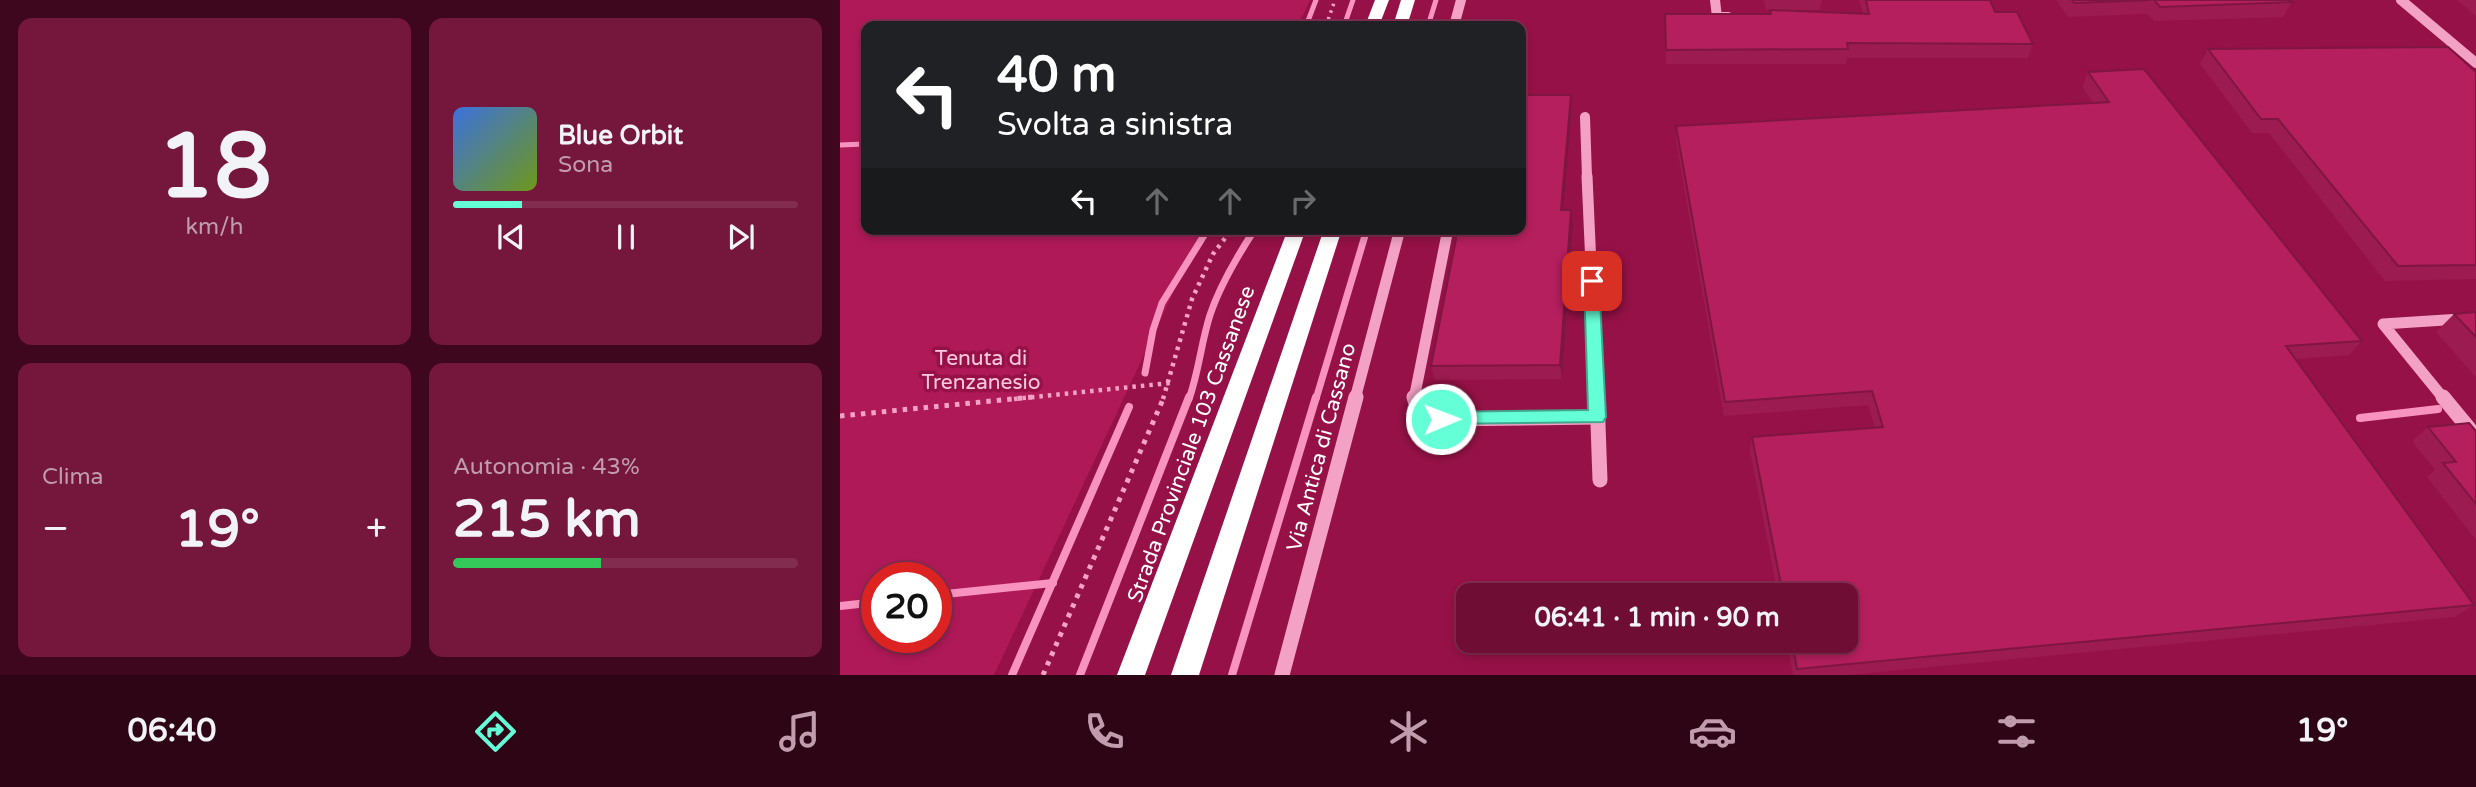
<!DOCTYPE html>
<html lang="it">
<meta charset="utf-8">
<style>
:root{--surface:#700d35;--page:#75163d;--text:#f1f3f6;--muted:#c09cad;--line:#822d50;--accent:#64ffd7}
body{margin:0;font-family:"Varela Round",sans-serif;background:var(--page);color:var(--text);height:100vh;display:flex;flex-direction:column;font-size:26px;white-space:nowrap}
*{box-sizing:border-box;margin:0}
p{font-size:23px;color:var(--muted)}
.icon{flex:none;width:38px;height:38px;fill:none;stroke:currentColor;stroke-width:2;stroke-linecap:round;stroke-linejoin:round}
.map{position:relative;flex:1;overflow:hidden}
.details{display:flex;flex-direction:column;gap:18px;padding:18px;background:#3e071d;width:840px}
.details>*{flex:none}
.guide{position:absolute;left:21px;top:21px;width:665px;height:214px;border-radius:14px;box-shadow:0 4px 10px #0003,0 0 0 2px var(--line);background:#202124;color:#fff;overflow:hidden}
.speed{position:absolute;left:21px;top:562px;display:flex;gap:14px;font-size:35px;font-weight:700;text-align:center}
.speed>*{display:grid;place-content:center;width:91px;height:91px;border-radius:50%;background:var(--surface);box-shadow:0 4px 10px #0003,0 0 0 2px var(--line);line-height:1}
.speed .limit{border:10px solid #d22;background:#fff;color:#111}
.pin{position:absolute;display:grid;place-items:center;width:60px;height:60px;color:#fff;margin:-30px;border-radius:14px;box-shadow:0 4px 10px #0006}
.me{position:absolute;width:77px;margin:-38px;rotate:89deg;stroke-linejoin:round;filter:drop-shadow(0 0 5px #0008)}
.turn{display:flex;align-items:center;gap:24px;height:147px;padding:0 21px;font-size:32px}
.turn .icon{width:91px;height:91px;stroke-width:2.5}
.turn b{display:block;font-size:49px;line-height:60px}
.lanes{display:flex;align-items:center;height:66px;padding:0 21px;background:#0003;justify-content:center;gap:35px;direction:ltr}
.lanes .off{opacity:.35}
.big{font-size:52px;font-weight:700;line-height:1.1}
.details .tile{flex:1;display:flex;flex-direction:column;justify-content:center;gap:10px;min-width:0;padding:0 24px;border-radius:14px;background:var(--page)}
.details .dial{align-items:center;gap:0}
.dial b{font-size:91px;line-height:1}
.song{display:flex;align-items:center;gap:21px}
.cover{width:84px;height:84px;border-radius:10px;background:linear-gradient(135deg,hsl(220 70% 55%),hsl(80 70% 35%))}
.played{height:7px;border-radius:4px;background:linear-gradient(90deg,var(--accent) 20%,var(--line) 20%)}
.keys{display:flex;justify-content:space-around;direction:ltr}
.heat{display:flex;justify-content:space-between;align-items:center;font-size:38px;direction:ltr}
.charge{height:10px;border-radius:5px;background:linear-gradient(90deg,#34c759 43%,var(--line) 0)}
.details .tiles{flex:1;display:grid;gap:18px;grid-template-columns:repeat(2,1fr)}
.trip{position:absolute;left:616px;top:583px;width:402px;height:70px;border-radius:14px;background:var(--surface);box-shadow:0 4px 10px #0003,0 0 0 2px var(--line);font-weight:700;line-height:70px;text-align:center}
.dock{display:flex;height:112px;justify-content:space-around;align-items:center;background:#2d0515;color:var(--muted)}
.dock .icon{width:49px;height:49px}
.dock .selected{color:var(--accent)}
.dock b{font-size:32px;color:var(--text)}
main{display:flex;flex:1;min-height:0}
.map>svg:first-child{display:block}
.green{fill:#b01958;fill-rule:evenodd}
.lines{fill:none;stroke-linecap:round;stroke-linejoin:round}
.stream-far2{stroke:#f793be;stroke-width:5}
.stream-far1{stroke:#f793be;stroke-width:7}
.stream{stroke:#f793be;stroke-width:8}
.path-far2{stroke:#f3a1c4;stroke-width:3.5;stroke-dasharray:2.5 4.5;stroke-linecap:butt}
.path-far1{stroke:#f3a1c4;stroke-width:4.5;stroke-dasharray:3.5 5;stroke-linecap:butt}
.path{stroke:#f3a1c4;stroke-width:5;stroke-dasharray:4.5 6;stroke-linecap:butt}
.minor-far2{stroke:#f3a1c4;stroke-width:10}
.minor-far1{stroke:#f3a1c4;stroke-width:11}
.minor{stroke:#f3a1c4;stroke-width:15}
.highway{fill:#fff;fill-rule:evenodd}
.wall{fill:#9c1b50}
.shaded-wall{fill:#7f1641}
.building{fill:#b51f5d;stroke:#7f1641;stroke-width:2}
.route{fill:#64ffd7;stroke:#41a68c;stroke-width:2}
.labels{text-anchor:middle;stroke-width:7;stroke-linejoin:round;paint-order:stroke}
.park-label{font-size:21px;fill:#fdc9df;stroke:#961147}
.street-label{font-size:21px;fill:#fff;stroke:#961147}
</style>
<main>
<section class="details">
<div class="tiles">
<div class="tile dial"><b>18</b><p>km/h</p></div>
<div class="tile">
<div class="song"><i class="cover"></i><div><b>Blue Orbit</b><p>Sona</p></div></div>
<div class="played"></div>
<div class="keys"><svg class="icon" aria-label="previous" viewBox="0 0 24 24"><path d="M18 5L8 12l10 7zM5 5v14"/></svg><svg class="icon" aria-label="pause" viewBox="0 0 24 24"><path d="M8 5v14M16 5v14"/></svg><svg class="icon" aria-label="next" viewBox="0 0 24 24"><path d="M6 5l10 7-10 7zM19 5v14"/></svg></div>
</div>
<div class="tile"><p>Clima</p>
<div class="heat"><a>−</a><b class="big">19°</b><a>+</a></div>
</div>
<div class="tile"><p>Autonomia · 43%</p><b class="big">215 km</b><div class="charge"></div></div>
</div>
</section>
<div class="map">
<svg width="1636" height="675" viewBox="0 0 1636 675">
<rect width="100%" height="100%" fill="#961147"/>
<!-- green -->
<path class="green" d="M0,0H470L458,26H26V229H363L154,675H0ZM37,578H96V637H37Z"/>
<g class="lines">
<!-- stream-far2 -->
<g class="stream-far2">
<polyline points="466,26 476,0"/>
<polyline points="504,26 513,0"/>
<polyline points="588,26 596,0"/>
<polyline points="0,145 26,144"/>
</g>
<!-- stream-far1 -->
<g class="stream-far1">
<polyline points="305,373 313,330 322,303 368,229"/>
<path d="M349,399C359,371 361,343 370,315C380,285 398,255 415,229"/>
<polyline points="476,399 527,229"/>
</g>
<!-- stream -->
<g class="stream">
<polyline points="1520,418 1598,409"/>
<polyline points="96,595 213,583"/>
<polyline points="0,606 37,602"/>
<polyline points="172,675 289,407"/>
<polyline points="240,675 349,397"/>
<polyline points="392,675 476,397"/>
</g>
<!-- path-far2 -->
<polyline class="path-far2" points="486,26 495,0"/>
<!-- path-far1 -->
<g class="path-far1">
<polyline points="174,399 330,383"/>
<polyline points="323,399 352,299 373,254 392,229"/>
</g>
<!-- path -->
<g class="path">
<polyline points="0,416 192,397"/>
<polyline points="203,675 324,397"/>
</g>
<!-- minor-far2 -->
<g class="minor-far2">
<polyline points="875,0 877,17 888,17"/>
<polyline points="1561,0 1636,63"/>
<polyline points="614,26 621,0"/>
<polyline points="745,117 747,177"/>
</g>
<!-- minor-far1 -->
<g class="minor-far1">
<polyline points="747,176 757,399"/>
<polyline points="515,399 560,229"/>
<polyline points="574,399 608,229"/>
<polyline points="1604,399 1543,324 1636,318"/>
</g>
<!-- minor -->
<g class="minor">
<path d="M574,397C578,414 584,416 601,419L757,417"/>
<polyline points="757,397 760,480"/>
<polyline points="1603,397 1636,437"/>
<polyline points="442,675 516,397"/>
</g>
<!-- highway -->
<g class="highway">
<polygon points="535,0 549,0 539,26 525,26"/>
<polygon points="561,0 575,0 567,26 553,26"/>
<polygon points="448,229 466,229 305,675 277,675"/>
<polygon points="484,229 502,229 359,675 331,675"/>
</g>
</g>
<!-- wall -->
<g class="wall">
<polygon points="924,0 982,0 980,10 926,10"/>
<polygon points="1019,0 1150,0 1155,12 1193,44 1188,58 1007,58 1006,64 826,64 825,14 930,14 930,10 1023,13"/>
<polygon points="1216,0 1449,0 1452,2 1443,17 1314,21 1308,14 1228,17"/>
<polygon points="1617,0 1636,0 1636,16"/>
<polygon points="1368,49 1636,72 1636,279 1545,281 1429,133 1412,133 1360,64"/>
<polygon points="1248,72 1522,341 1509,355 1456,359 1634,605 1615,617 1009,675 953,675 946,640 1006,640 1006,595 938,595 910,451 912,437 1035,427 1028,405 884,416 836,141 836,126 1253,103 1242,87"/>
<polygon points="731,95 732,109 723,210 731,210 733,225 722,379 595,380 591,366"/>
<polygon points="1636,312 1636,377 1596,332 1614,314"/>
<polygon points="1588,427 1636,431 1636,540 1587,477 1595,470 1572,441"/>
</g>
<!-- shaded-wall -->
<g class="shaded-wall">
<polygon points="731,95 732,109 722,225 721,210"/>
<polygon points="731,210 733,225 722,379 720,365"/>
</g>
<!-- building -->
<g class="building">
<polygon points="1026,0 1150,0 1155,12 1177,12 1193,44 1007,43 1008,49 826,50 825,14 931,14 930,10 1029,14"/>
<polygon points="1232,0 1311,0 1234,3"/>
<polygon points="1314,0 1449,0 1452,2 1320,7"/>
<polygon points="1608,47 1636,72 1636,265 1558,266 1438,119 1421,119 1368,49"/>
<polygon points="1304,69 1522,341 1446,346 1634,605 957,669 952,640 1006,640 1006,595 943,595 912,437 1043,427 1032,391 885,402 836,126 1269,102 1248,72"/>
<polygon points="681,95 731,95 721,210 731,210 720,365 591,366 618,229 681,229"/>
<polygon points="1636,312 1636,337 1614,314"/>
<polygon points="1629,423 1636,431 1636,504 1603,463 1616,462 1588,427"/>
</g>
<!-- route -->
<polygon class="route" points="752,275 759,281 766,417 763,422 595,424 592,419 601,412 748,410 744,281"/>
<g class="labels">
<!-- park labels -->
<g class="park-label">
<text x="141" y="365">Tenuta di<tspan x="141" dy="24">Trenzanesio</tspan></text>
</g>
<!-- street labels -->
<g class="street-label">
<text transform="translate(351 444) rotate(-70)" y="7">Strada Provinciale 103 Cassanese</text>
<text transform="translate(481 447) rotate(-75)" y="7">Via Antica di Cassano</text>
</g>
</g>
</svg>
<div class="speed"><div class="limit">20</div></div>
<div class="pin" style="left:752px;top:281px;background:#d93025"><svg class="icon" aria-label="arrive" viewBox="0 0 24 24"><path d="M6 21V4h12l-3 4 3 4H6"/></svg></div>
<svg class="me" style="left:601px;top:419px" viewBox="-20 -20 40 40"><circle r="17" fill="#64ffd7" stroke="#fff" stroke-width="3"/><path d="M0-11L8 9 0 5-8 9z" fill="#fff"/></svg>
<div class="trip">06:41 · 1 min · 90 m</div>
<div class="guide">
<div class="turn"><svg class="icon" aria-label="left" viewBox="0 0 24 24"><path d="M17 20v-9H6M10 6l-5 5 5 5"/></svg><div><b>40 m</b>Svolta a sinistra</div></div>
<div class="lanes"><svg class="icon" aria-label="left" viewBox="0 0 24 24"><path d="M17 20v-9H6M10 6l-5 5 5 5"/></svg><svg class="icon off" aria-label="ahead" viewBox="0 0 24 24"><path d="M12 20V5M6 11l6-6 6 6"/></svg><svg class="icon off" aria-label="ahead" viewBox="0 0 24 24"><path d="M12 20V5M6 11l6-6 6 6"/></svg><svg class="icon off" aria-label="right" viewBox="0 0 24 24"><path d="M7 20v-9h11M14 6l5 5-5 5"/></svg></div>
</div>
</div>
</main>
<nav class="dock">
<b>06:40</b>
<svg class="icon selected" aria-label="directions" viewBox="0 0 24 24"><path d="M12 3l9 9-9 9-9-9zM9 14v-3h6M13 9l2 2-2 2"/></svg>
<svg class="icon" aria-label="music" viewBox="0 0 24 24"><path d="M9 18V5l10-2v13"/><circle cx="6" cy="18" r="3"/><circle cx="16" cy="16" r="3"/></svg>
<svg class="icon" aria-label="phone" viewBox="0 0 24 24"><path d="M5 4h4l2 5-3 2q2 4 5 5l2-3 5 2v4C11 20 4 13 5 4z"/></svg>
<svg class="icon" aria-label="climate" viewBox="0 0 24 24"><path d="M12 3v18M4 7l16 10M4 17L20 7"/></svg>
<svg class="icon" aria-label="car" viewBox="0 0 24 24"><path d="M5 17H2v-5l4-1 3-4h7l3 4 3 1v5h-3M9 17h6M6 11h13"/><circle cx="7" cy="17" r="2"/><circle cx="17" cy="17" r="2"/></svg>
<svg class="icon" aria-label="filters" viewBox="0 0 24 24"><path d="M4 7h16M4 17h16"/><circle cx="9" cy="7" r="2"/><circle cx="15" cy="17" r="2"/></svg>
<b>19°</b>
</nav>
